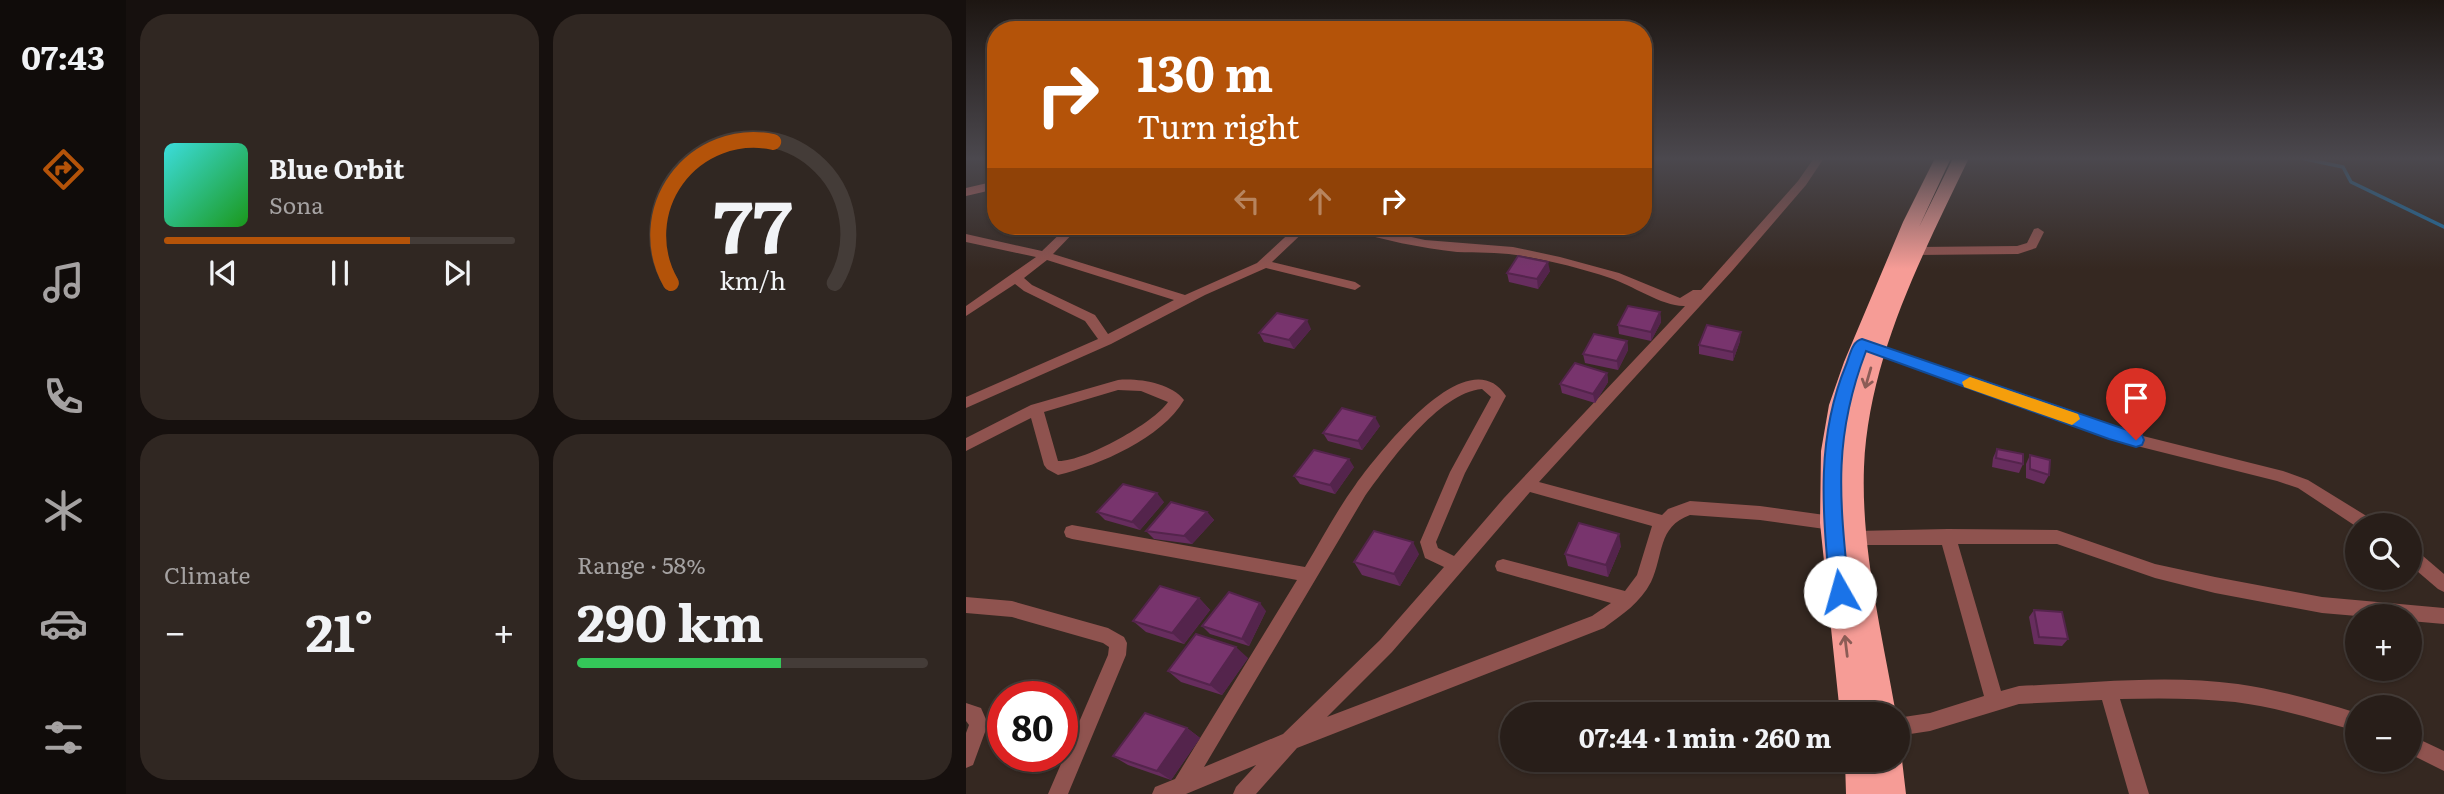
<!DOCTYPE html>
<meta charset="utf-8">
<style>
:root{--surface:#281e19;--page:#302722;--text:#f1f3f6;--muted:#a5a2a2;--line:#443c38;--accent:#b45309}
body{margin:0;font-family:Literata,serif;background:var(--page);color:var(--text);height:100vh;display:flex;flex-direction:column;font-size:26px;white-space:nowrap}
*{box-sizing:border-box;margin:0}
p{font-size:23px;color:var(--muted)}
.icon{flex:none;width:38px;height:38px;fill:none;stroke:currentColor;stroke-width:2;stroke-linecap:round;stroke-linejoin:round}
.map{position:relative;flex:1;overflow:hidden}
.drawer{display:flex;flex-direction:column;gap:14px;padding:14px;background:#16100e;width:840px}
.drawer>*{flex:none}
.banner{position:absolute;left:21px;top:21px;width:665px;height:214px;border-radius:28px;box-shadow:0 2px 5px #0004,0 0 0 2px var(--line);background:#b45309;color:#fff;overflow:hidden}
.tools{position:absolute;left:1379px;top:513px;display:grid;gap:14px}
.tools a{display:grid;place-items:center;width:77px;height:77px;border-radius:50%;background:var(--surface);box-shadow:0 2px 5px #0004,0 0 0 2px var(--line);font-size:35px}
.speed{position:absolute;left:21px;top:681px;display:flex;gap:14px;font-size:35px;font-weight:700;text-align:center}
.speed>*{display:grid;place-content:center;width:91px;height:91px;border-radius:50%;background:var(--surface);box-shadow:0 2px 5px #0004,0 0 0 2px var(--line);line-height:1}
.speed .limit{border:10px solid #d22;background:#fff;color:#111}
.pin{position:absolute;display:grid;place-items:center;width:60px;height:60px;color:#fff;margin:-72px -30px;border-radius:50% 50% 50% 0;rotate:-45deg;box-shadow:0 0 7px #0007}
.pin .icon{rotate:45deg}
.me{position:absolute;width:77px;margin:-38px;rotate:353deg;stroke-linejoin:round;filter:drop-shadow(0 0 5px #0008)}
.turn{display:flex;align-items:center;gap:24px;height:147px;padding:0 35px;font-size:32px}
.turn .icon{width:91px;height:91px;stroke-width:2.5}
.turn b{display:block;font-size:49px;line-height:60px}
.lanes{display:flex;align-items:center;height:66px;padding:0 35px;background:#0003;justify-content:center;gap:35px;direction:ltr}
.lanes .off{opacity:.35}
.big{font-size:52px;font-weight:700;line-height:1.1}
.drawer .widget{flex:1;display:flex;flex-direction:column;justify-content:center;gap:10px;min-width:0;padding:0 24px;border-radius:28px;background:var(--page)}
.drawer .dial{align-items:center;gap:0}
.dial svg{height:182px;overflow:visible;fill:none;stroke:var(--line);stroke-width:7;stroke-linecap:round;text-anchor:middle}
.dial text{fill:var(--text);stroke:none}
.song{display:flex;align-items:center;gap:21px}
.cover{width:84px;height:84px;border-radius:10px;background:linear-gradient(135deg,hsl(180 70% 55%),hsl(120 70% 35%))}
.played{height:7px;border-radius:4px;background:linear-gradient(90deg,var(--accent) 70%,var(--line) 70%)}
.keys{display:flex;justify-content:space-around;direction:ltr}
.heat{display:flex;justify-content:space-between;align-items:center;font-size:38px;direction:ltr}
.charge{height:10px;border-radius:5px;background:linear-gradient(90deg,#34c759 58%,var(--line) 0)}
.drawer .tiles{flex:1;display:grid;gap:14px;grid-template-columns:repeat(2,1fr)}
.trip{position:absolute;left:534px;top:702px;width:410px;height:70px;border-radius:35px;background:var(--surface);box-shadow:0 2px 5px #0004,0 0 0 2px var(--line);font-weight:700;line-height:70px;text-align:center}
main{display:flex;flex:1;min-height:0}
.dock{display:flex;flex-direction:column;width:126px;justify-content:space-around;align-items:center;background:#100c0a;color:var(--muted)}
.dock .icon{width:49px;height:49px}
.dock .selected{color:var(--accent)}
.dock b{font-size:32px;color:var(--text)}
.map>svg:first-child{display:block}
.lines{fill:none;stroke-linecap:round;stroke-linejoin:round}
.stream{stroke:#1a73ad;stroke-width:3.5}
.street{fill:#8f534f;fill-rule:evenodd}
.secondary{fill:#c76762;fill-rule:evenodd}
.highway{fill:#f69c96;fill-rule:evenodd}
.wall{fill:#672d5e}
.shaded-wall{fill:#54244c}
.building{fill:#78346d;stroke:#54244c;stroke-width:2}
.oneway{stroke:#8c5c56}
.route{fill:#1a73e8;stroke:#114b97;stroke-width:2}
.slow{fill:#f59e0b}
</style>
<main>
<nav class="dock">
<b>07:43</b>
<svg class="icon selected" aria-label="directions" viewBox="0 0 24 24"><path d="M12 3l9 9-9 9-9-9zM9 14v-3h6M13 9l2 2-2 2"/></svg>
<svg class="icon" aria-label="music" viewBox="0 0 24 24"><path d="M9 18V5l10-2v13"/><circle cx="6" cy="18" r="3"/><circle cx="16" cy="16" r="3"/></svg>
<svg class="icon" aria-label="phone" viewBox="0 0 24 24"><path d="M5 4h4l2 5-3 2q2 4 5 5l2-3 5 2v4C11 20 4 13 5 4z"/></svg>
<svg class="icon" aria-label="climate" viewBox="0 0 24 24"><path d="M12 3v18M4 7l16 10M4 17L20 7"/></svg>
<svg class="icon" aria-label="car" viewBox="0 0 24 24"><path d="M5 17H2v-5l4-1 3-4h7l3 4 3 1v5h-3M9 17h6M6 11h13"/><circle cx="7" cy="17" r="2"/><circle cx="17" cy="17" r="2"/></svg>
<svg class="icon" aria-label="filters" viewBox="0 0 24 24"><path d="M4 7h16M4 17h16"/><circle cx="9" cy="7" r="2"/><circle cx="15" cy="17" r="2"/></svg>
</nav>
<section class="drawer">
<div class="tiles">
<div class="widget">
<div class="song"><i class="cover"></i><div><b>Blue Orbit</b><p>Sona</p></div></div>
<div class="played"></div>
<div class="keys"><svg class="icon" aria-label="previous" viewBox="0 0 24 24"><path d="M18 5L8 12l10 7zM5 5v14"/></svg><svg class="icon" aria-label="pause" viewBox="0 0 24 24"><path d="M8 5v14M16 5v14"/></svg><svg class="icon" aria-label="next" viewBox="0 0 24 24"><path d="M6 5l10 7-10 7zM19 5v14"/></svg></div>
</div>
<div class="widget dial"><svg viewBox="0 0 100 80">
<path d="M14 69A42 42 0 1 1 86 69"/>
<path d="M14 69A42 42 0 0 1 59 7" stroke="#b45309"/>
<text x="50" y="56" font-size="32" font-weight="700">77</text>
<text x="50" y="72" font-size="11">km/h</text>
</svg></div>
<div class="widget"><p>Climate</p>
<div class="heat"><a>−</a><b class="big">21°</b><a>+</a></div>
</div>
<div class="widget"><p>Range · 58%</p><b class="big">290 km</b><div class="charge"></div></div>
</div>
</section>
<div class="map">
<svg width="1478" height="794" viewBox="0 0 1478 794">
<rect width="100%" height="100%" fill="#352821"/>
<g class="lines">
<!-- stream -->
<polyline class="stream" points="1335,158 1377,167 1385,182 1478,227"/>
<!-- street -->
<g class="street">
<path d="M848,158H858L840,185L766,271L573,482L696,515L702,509L724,501L794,506L866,516L872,518L874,523L872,528L866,530L794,520L724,515C691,527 698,555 685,582C674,603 657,614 638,628L331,748L290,794H267L270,787L290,765L220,794H186L189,787L209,779L331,580L106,539L100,537L98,532L100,527L106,525L339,567C356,539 371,510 390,484C413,453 502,337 540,396L499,473L470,542L472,548L488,556L538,498L719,306C697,307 666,285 644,278C614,268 582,260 550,255C531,252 511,253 491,252C454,248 417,240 381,229L379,226H396L459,240L547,247L594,257L653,273L714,298L727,290H735L832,181ZM516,389L525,397L484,472L454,542L459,558L478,567L414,640L317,734L238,767L399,496C424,462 472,393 516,389ZM564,492L686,526L671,575L659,591L537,559L531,561L529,566L531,571L645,603L626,616L361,717L426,652Z"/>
<path d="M102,226H114L87,254L219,295L291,263L331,226H344L306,262L389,282L395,286L389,290L300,268L239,295L145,344L0,408V397L132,339L119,321L58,291L49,284L0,316V306L70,257L0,242V234L76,251ZM81,260L208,300L142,334L129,315L66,285L58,278Z"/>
<polygon points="1072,228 1078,232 1070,248 1052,254 951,255 945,251 951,247 1051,246 1061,243 1068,229"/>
<polygon points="904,341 1145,428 1317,471 1342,480 1407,520 1409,525 1391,525 1391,527 1332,488 1311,481 1143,439 899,349 897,346 899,343"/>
<path d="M152,380C172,378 205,383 218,400C196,438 134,465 92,475L81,469L78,465L65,418L0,451V438L65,405ZM152,390L175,391L202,402C188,423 118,462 92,461L78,412Z"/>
<path d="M982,529L1091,530L1189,564L1249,577L1356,597L1478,608V624L1444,621V616H1391L1356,613L1249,593L1189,578L1091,544H992L1035,691L1053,686C1125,683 1200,674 1272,684C1312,690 1352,701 1391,713V731C1351,720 1310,707 1269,702C1231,698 1193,698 1154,699L1183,794H1163L1136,700L1053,704L964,731L931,736V718L964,713L1018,696L976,545H890L884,543L882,538L884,533L890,531Z"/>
<polygon points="1444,548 1450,550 1478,574 1478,592 1472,589 1444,565"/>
<polygon points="0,597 46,601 142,628 158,637 161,643 160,655 102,794 82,794 142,655 143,647 137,643 46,617 0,613"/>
<polygon points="0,703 15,708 22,724 7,765 0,768 0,733 3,725 0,721"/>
<polygon points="1444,735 1478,751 1478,771 1444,754"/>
</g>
<!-- secondary -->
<polygon class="secondary" points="30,181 30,189 0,196 0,188"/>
<!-- highway -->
<g class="highway">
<path d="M969,158H985L953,227L987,158H1003C956,256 903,356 898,467C895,550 916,633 930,714H874L854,523L855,451L863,405L878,362L937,222Z"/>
<polygon points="931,750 936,760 940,794 910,794 910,789 910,794 880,794 879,760 931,760"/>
</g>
</g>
<!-- wall -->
<g class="wall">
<polygon points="584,271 572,289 543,282 541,273"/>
<polygon points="694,312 695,322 685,341 653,334 652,325"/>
<polygon points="345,329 328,349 298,342 293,333"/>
<polygon points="661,341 662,350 652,370 619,363 617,354"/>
<polygon points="774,341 767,361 733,354 733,345"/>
<polygon points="641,373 642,382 629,403 596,393 594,384"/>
<polygon points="414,426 396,450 362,441 357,433"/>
<polygon points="1031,449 1057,464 1053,473 1026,467 1027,458"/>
<polygon points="1064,455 1083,475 1078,484 1060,478 1060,464"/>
<polygon points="388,467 369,494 334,484 328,476"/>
<polygon points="198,502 174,530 139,520 131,512"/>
<polygon points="241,512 248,520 226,544 188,539 180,531"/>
<polygon points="655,546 642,577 602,566 599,554"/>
<polygon points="453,554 434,586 396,575 388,562"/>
<polygon points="233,598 244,610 218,644 180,632 167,621"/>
<polygon points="1068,610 1102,639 1096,646 1068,644 1063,617"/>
<polygon points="300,611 283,646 244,634 236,626"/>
<polygon points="282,658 256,695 215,682 202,671"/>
<polygon points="221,728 234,738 205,780 162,765 147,756"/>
</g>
<!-- shaded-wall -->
<g class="shaded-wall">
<polygon points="582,262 584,271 572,289 571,279"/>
<polygon points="694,312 695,322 685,341 685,332"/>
<polygon points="341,320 345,329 328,349 323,340"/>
<polygon points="775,332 774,341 767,361 767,352"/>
<polygon points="661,341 662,350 652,370 651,361"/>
<polygon points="641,373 642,382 629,403 627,394"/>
<polygon points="409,417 414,426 396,450 392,441"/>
<polygon points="383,459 388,467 369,494 364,485"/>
<polygon points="191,493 198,502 174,530 166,522"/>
<polygon points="241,512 248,520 226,544 218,536"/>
<polygon points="653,534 655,546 642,577 640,565"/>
<polygon points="447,542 453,554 434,586 428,574"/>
<polygon points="233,598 244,610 218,644 206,633"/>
<polygon points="294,603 300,611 283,646 276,639"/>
<polygon points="270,647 282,658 256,695 244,685"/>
<polygon points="221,728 234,738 205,780 191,771"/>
</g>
<!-- building -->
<g class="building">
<polygon points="552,256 582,262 571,279 541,273"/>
<polygon points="662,306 694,312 685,332 652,325"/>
<polygon points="311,313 341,320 323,340 293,333"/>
<polygon points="741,325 775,332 767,352 733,345"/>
<polygon points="628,334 661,341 651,361 617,354"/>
<polygon points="609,363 641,373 627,394 594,384"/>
<polygon points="376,408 409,417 392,441 357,433"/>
<polygon points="1031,449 1057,454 1057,464 1030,458"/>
<polygon points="348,450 383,459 364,485 328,476"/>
<polygon points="1064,455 1084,460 1083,475 1064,469"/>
<polygon points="157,484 191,493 166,522 131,512"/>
<polygon points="205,502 241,512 218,536 180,531"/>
<polygon points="613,523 653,534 640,565 599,554"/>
<polygon points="408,531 447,542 428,574 388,562"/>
<polygon points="194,586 233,598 206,633 167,621"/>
<polygon points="263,592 294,603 276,639 236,626"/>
<polygon points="1068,610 1096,612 1102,639 1073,637"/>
<polygon points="230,634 270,647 244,685 202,671"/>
<polygon points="179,713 221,728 191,771 147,756"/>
</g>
<!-- one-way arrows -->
<defs><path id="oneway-shaft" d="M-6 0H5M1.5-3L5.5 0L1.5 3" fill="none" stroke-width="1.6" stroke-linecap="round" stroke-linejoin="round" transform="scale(1.75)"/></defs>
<g class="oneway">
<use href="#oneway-shaft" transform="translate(902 378) rotate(106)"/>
<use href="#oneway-shaft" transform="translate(880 646) rotate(-97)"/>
</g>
<!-- sky -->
<linearGradient id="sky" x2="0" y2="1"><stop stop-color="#1d1612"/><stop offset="0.59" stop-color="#4b484e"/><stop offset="1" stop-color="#4b484e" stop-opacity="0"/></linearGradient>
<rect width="1478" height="269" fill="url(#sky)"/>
<!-- route -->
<path class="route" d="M896,339L1176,435L1178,440L1176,445L1170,447L1143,439L900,351C866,440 874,500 883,592L881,598L874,600L867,598L864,592C857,513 849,440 880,365C884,355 886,341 896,339Z"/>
<!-- slow -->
<polygon class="slow" points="1004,377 1112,414 1114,419 1106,425 998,387 996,382"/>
</svg>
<div class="tools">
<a><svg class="icon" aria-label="search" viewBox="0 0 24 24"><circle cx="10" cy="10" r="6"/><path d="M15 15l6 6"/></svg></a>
<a>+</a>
<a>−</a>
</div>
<div class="speed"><div class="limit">80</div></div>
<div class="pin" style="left:1170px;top:440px;background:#d93025"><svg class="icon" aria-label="arrive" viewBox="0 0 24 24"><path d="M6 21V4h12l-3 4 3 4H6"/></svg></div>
<svg class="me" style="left:874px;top:592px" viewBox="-20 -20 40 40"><circle r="19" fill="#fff"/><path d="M0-13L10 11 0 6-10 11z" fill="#1a73e8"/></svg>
<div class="trip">07:44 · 1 min · 260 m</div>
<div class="banner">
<div class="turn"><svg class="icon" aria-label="right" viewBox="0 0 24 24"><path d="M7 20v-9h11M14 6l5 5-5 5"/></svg><div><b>130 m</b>Turn right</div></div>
<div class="lanes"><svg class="icon off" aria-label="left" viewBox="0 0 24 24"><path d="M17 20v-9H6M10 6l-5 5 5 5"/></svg><svg class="icon off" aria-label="ahead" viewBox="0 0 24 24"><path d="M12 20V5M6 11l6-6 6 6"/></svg><svg class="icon" aria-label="right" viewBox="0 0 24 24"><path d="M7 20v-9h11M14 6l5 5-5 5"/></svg></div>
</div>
</div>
</main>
